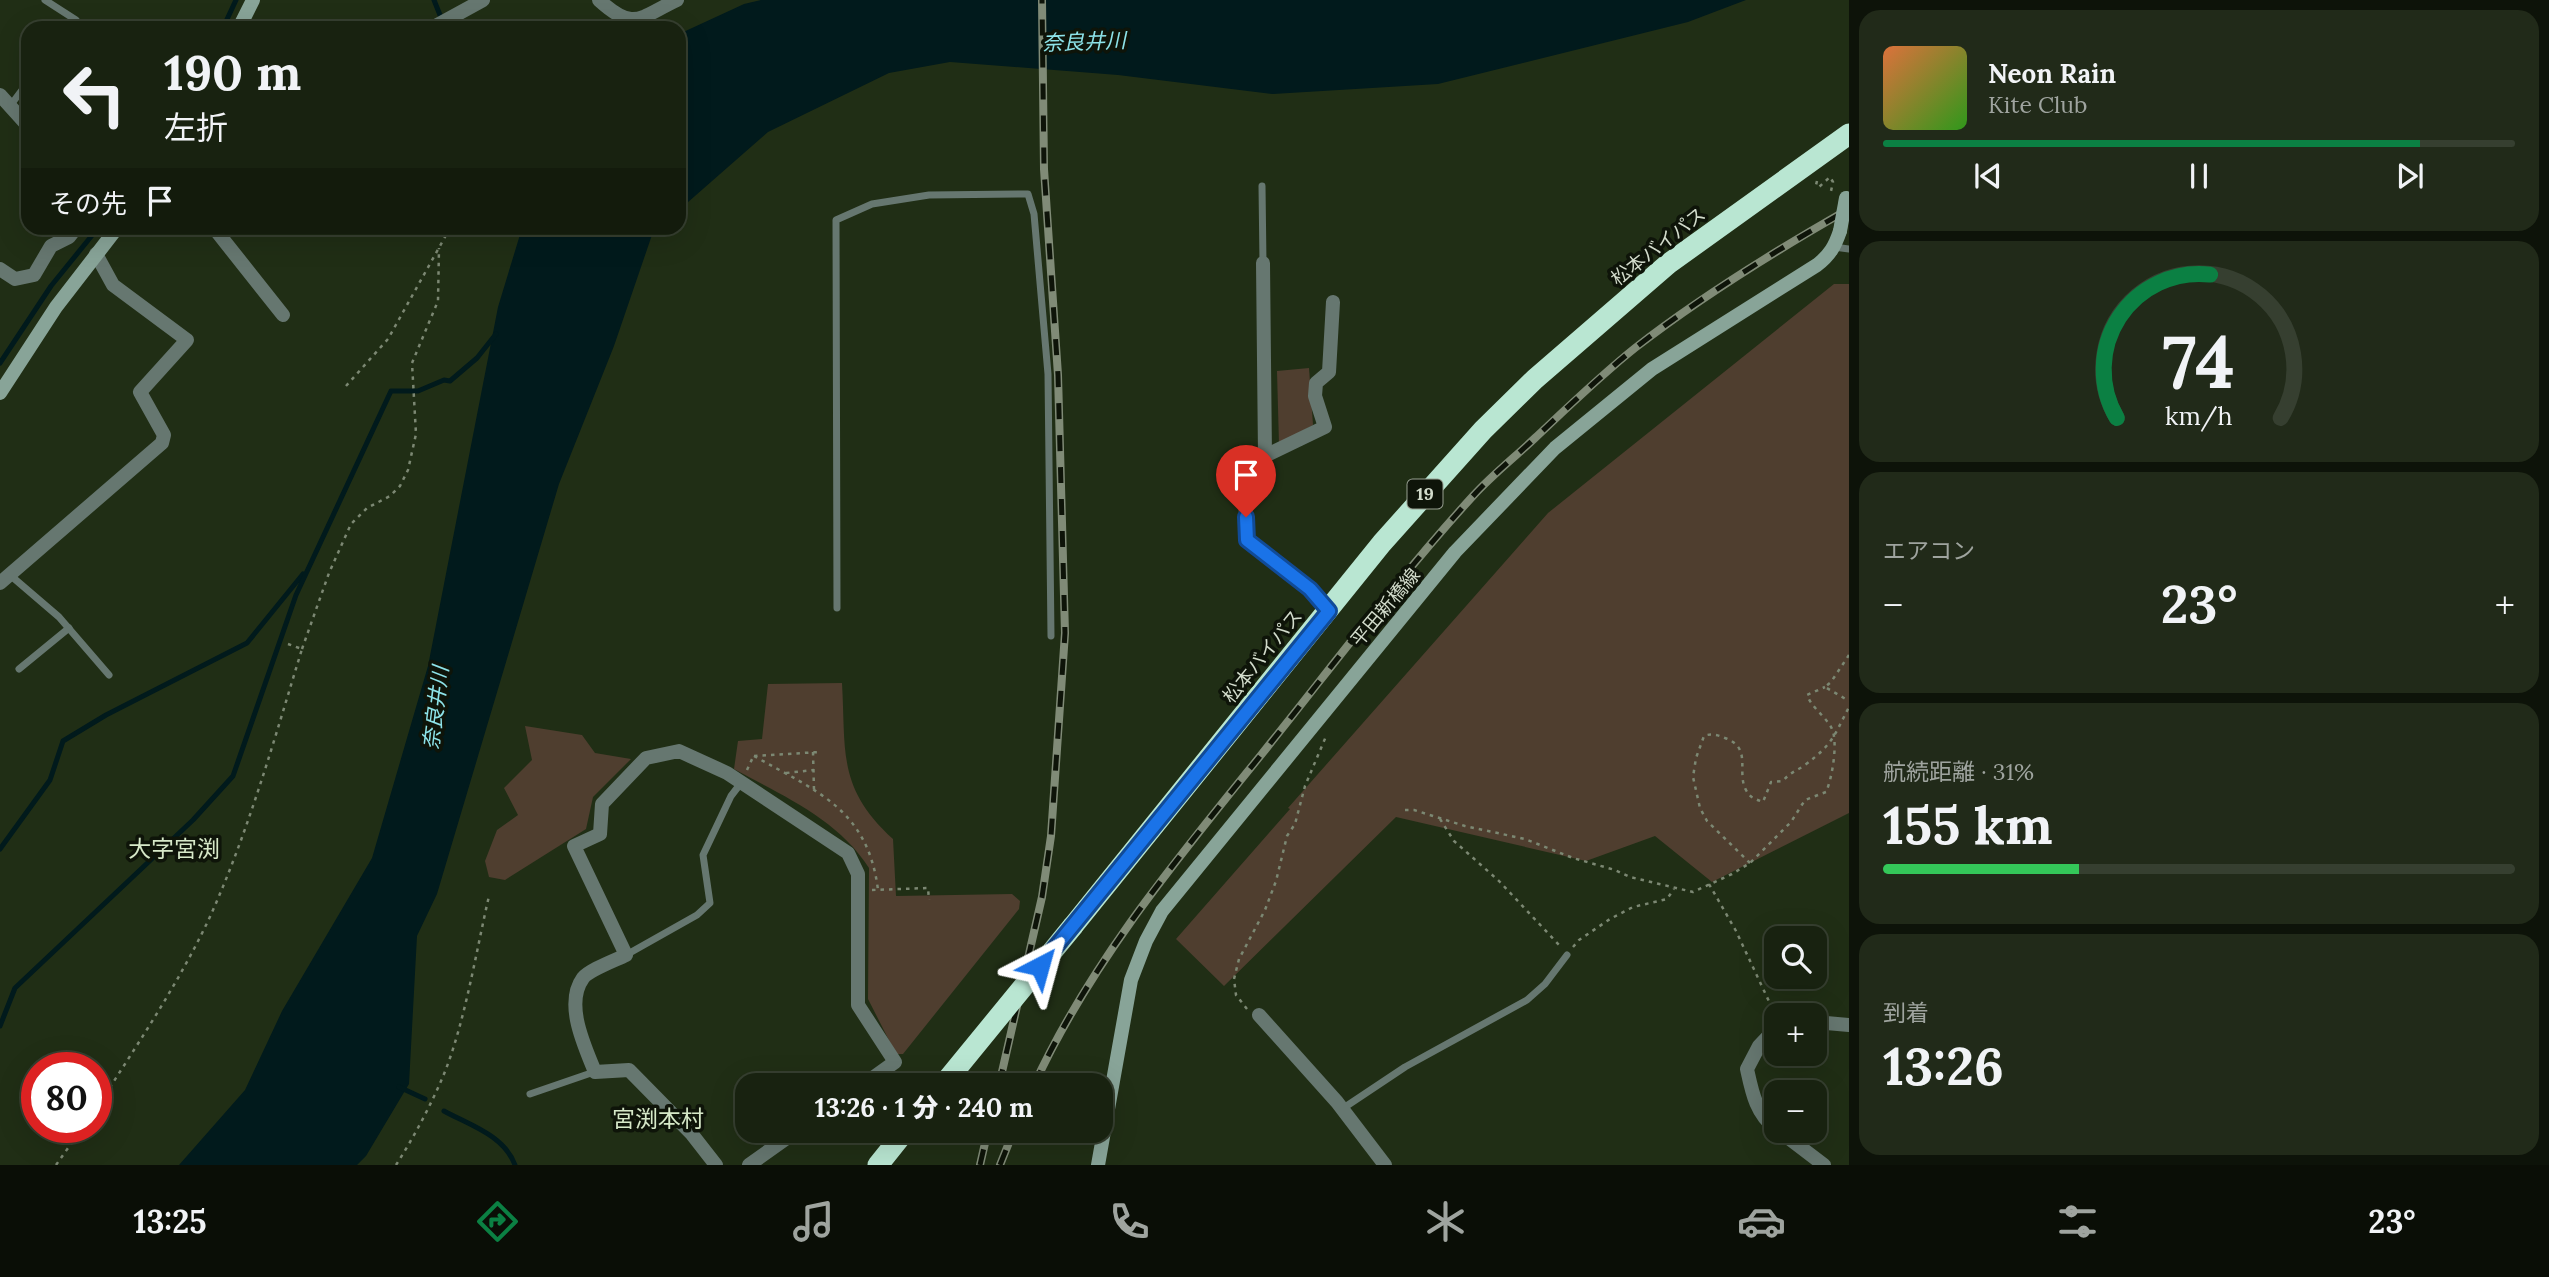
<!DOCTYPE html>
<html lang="ja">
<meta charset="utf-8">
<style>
:root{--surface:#182210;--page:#212a19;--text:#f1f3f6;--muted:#9fa49f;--line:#363f30;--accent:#0b8043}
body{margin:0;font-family:Lora,"Noto Sans JP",serif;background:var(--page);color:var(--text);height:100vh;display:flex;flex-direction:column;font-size:26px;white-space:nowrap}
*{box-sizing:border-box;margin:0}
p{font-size:23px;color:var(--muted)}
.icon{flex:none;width:38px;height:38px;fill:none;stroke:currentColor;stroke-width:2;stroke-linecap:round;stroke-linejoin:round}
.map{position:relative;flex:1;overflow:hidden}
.drawer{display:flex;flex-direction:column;gap:10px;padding:10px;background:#0d1309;width:700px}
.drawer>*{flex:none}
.top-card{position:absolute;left:21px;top:21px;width:665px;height:214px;border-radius:21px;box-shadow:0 7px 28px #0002,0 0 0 2px var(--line);background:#182210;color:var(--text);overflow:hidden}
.buttons{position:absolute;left:1764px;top:926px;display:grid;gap:14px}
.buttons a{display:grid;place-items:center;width:63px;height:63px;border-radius:14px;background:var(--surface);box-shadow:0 7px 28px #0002,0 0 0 2px var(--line);font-size:35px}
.speed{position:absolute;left:21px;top:1052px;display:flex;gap:14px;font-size:35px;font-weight:700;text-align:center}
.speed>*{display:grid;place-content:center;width:91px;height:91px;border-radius:50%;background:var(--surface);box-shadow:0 7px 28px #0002,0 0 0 2px var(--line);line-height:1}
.speed .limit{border:10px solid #d22;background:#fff;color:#111}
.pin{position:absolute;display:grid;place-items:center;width:60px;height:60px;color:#fff;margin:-72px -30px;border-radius:50% 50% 50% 0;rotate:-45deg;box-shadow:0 0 7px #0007}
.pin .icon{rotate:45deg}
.me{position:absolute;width:77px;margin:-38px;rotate:39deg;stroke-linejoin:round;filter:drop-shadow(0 0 5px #0008)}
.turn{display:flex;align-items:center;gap:24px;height:147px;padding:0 28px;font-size:32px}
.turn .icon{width:91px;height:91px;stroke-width:2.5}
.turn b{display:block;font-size:49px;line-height:60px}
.then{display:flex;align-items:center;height:66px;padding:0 28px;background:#0003;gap:14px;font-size:26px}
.big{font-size:52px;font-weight:800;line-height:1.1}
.drawer .card{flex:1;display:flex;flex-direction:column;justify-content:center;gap:10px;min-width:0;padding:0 24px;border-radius:21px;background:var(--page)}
.drawer .dial{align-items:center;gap:0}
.dial svg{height:182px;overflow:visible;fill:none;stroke:var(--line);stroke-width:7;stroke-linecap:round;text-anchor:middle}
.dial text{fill:var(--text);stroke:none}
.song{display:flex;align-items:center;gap:21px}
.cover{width:84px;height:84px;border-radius:10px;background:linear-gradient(135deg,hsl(20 70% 55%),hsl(110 70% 35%))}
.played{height:7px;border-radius:4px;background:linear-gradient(90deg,var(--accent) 85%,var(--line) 85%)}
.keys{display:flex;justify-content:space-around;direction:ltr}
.heat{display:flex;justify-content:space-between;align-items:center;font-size:38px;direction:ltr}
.charge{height:10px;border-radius:5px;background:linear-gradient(90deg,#34c759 31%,var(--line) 0)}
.trip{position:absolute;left:735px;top:1073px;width:378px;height:70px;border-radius:21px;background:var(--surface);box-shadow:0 7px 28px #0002,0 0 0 2px var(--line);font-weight:800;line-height:70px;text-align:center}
.tab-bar{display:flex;height:112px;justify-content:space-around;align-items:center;background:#0a0e06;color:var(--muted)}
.tab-bar .icon{width:49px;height:49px}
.tab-bar .active{color:var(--accent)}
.tab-bar b{font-size:32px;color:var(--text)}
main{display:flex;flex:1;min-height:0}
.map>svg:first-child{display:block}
.green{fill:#4f3e2f}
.water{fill:#011a1c}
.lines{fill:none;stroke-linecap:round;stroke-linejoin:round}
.stream{stroke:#011a1c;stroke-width:5}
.path{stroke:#7c8873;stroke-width:2.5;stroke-dasharray:3.5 5;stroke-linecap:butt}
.lane{stroke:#667770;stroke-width:7}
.street{stroke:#667770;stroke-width:14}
.secondary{stroke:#88a498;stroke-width:14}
.highway{stroke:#b9e6d2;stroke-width:21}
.rail-casing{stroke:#808b77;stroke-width:8}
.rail{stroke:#0e1409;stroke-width:5;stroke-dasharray:16;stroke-linecap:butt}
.secondary-bridge{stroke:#88a498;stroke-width:14}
.highway-bridge{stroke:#b9e6d2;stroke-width:21}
.route-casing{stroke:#114b97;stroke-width:18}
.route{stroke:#1a73e8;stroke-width:12}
.labels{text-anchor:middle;stroke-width:7;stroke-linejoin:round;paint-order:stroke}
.shield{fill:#0e1409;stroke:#979f91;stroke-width:2}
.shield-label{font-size:18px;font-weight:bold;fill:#d2dbcb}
.street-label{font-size:19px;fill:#d2dbcb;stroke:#0e1409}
.water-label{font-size:21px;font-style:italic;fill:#8de3e9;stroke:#0e1409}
.quarter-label{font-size:23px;fill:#d6e8c8;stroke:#0e1409}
</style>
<main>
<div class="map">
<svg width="1849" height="1165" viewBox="0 0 1849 1165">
<rect width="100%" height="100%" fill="#202e15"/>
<!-- green -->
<g class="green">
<polygon points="1834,284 1849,284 1849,813 1712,882 1655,836 1586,861 1396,817 1224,986 1176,939 1290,809 1288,808 1548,513"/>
<polygon points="1309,368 1313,425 1279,444 1277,371"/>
<path d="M842,683C846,752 837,788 893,839L896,896L1012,894L1020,901L1019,909L903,1054H896L868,999L869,868C838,819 783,796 734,769L738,741L762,739L768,684Z"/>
<polygon points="525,726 582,735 595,753 631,759 593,797 586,829 505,880 489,877 485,861 497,830 518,815 504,788 532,760"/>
</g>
<!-- water -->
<g class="water">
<polygon points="761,0 1746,0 1688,22 1438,84 1273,94 1118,75 950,62 889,73 768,132 679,210 679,34 744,4"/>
<polygon points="522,228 659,228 653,232 614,346 559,484 437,894 417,936 409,1084 366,1156 357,1165 179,1165 245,1090 282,1011 372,858 428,666 498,307"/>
</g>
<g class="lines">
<!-- stream -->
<g class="stream">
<polyline points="434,0 442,20"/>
<polyline points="223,28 236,0"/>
<polyline points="0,363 51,286 98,228"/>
<polyline points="0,849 50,780 63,741 106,715 247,643 303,574"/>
<polyline points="0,1026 15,988 193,820 233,776 296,595 391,391 418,391 444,380 450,381 477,358 496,334"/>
<polyline points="399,1087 425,1099"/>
<path d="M444,1111C469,1125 504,1135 515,1165"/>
</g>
<!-- path -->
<g class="path">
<polyline points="1817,181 1816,185 1819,187 1830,177 1833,182 1831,191"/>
<polyline points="346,386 388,339 450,228"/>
<polyline points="302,649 329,573 351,524 367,508 390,496 400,486 408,470 416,434 412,363 438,301 439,248"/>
<polyline points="1849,655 1831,682 1825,687 1849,701"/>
<polyline points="813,752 814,790"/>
<path d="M754,756C816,791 868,809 878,890"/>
<polyline points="754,756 819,752"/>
<polyline points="747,770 753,757"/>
<polyline points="786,773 814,770"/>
<path d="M1405,810H1414L1465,826L1525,839L1573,858L1615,870L1630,877L1693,892L1732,874L1750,863L1791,822L1805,800L1826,792C1832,779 1839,740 1831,727C1824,715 1812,708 1807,695L1825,687"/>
<polyline points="1440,819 1454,841 1499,881 1560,946"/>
<path d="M1750,863L1707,821L1700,808L1693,777L1696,758L1704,736C1711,733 1718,735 1725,738C1753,748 1736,772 1746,790C1750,798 1755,799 1763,802L1771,782L1783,781C1790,772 1797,771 1805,765C1833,744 1834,736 1849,707"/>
<polyline points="1709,884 1736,931 1774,1012"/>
<polyline points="872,890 928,888 929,900"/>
<polyline points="1573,947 1579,940 1610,919 1633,907 1667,899 1674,889"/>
<polyline points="1247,1009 1236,995 1234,979 1239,959 1265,910 1276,881 1287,836 1295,824 1305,786 1327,734"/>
<path d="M96,1109C135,1048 177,986 208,921C248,834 274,740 302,649L288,644"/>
<polyline points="56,1165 83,1127"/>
<path d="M396,1165C414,1137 431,1105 444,1074C465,1022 476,952 489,896"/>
</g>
<!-- lane -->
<g class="lane">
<polyline points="45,0 76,20 70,28"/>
<polyline points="10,106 28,82"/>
<polyline points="1262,186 1263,263"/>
<polyline points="1834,247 1849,249"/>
<polyline points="10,575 59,617 109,675"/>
<polyline points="837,608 836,220 872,204 929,195 1028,194 1034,214 1048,374 1051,636"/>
<polyline points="19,669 69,628"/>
<polyline points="626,955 697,915 710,903 703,855 731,796 741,783"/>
<polyline points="530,1094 594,1072"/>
<polyline points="1342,1109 1405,1067 1527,1000 1545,984 1567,955"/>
</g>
<!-- street -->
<g class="street">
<path d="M599,0C634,32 639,18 677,0"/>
<polyline points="432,28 483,0"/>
<polyline points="0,95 28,126"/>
<polyline points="214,228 283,315"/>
<polyline points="1263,263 1265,456 1244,474 1247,539 1310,589 1329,611"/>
<polyline points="0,269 15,279 34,275 51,246 69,237 76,228"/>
<polyline points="1265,456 1325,427 1315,396 1316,383 1329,372 1333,302"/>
<polyline points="0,583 162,443 164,435 140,392 187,340 113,285 96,254"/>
<polyline points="1259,1015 1337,1102 1385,1165"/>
<polyline points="1815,1022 1849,1025"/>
<path d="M1776,1028L1759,1046L1747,1069C1752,1092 1756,1114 1776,1129"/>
<polyline points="1778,1130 1824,1165"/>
<path d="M716,1165L691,1133L629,1070L595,1072C585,1047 564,1004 583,978C589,970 616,960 626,955L574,846L600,834L602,804L646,758L679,751L727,773L848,853L858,874V1005L895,1062L863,1085"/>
<polyline points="749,1165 798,1130"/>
</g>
<!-- secondary -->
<g class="secondary">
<polyline points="239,28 253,0"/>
<polyline points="0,393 56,307 117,228"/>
<path d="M1098,1165L1131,980L1146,941L1162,911L1455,552L1555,448L1652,369L1817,265C1830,255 1835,246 1840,231"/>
</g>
<!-- highway -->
<g class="highway">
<polyline points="1073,926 1382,543 1483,430 1535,379 1668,264 1849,134"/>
<polyline points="878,1165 906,1130"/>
</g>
<defs>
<g id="rail">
<polyline points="999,1085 1042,897 1051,836 1065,633 1058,375 1044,169 1042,0"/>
<path d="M1034,1085C1090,963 1177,859 1261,755C1331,668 1398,578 1473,496C1492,475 1515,457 1535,438C1568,407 1600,376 1635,348C1702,296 1775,251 1849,209"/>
<polyline points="980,1165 988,1130"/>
<polyline points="1000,1165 1014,1130"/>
</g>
</defs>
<!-- rail casing -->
<use href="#rail" class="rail-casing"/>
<!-- rail -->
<use href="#rail" class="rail"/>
<!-- secondary-bridge -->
<polyline class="secondary-bridge" points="1840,231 1846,198"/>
<!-- highway-bridge -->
<polyline class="highway-bridge" points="943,1085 1073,926"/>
</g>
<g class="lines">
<defs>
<polyline id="route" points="1040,966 1329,611 1310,589 1247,540 1246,517"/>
</defs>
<!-- route casing -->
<use href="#route" class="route-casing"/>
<!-- route -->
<use href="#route" class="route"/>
</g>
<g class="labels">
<!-- shield labels -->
<rect class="shield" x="1407.5" y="479.5" width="35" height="29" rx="5"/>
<g class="shield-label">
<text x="1425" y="500">19</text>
</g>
<!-- street labels -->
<g class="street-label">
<text transform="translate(1658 246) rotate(-38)" y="7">松本バイパス</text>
<text transform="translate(1385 607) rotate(-50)" y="7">平田新橋線</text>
<text transform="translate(1262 656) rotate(-51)" y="7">松本バイパス</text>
</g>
<!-- water labels -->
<g class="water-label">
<text transform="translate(1084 42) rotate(-2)" y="7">奈良井川</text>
<text transform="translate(436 708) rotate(-83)" y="7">奈良井川</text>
</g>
<!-- quarter labels -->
<g class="quarter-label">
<text x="174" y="857">大字宮渕</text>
<text x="658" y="1127">宮渕本村</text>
</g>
</g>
</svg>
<div class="buttons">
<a><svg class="icon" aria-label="search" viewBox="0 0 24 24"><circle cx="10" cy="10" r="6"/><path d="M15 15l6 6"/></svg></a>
<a>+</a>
<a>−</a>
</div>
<div class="speed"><div class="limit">80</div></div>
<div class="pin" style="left:1246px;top:517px;background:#d93025"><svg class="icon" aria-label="arrive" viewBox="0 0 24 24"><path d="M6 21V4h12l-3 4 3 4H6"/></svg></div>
<svg class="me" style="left:1040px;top:966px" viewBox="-20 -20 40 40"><path d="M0-17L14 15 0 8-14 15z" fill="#1a73e8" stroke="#fff" stroke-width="4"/></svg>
<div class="trip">13:26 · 1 分 · 240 m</div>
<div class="top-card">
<div class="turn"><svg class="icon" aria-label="left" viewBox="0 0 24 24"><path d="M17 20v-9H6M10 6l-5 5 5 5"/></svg><div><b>190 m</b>左折</div></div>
<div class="then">その先<svg class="icon" aria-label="arrive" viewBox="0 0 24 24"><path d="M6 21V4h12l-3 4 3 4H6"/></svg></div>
</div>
</div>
<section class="drawer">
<div class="card">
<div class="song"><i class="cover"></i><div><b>Neon Rain</b><p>Kite Club</p></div></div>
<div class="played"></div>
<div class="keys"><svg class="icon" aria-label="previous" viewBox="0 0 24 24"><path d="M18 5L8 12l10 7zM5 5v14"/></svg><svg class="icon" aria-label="pause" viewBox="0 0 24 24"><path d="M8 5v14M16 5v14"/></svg><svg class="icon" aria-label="next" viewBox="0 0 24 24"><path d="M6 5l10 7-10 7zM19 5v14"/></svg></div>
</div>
<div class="card dial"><svg viewBox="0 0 100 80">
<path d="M14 69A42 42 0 1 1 86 69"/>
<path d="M14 69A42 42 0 0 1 55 6" stroke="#0b8043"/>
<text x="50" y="56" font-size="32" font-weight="700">74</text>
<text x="50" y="72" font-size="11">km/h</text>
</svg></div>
<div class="card"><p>エアコン</p>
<div class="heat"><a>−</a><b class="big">23°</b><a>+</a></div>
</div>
<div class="card"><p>航続距離 · 31%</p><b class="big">155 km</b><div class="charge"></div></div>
<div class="card"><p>到着</p><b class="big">13:26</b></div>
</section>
</main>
<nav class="tab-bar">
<b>13:25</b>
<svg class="icon active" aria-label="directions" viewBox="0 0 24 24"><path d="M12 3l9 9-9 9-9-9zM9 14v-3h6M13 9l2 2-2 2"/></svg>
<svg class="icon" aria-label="music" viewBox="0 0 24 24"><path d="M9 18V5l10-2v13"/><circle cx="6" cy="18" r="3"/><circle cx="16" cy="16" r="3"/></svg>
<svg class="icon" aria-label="phone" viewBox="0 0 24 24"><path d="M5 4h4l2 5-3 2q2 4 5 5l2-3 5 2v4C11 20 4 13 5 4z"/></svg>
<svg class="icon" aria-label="climate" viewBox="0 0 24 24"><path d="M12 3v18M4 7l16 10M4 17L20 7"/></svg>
<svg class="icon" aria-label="car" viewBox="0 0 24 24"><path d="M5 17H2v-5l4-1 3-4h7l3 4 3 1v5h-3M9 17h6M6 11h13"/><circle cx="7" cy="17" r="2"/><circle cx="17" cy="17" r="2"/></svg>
<svg class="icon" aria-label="filters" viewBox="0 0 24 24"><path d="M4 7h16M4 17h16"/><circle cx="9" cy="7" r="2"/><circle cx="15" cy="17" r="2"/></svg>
<b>23°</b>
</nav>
